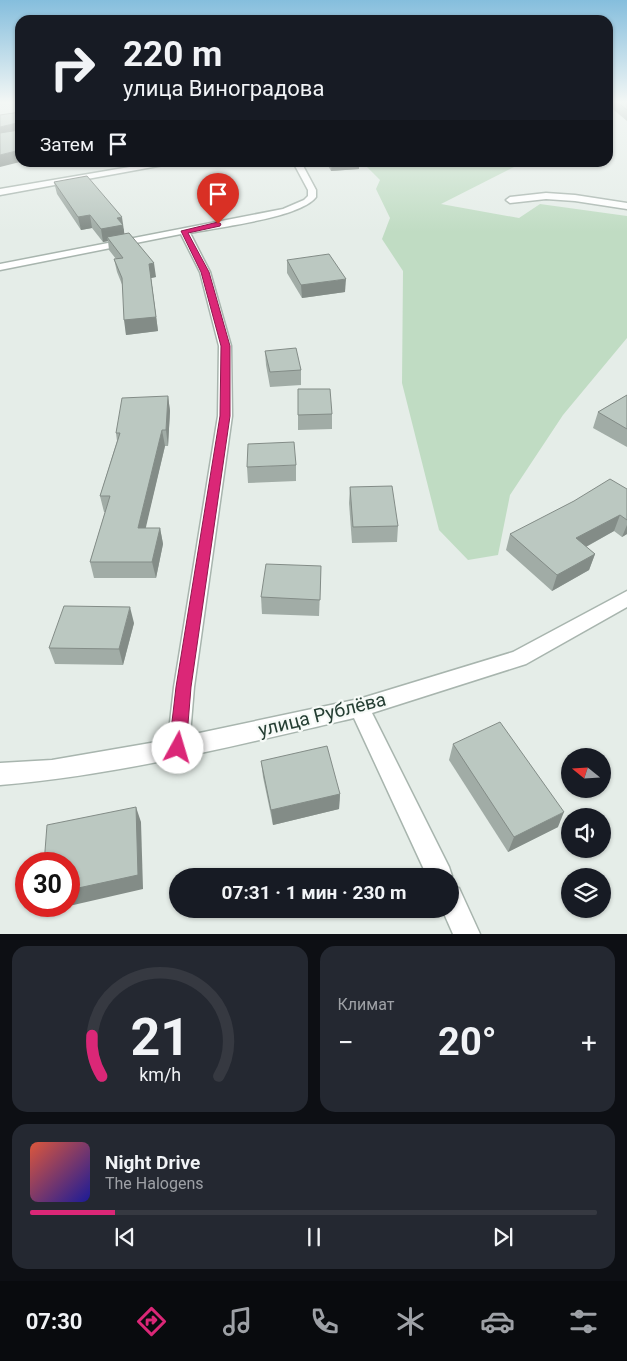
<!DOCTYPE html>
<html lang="ru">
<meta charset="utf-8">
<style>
:root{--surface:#171b24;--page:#242831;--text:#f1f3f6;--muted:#9ea1a6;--line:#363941;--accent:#db2777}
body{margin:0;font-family:Roboto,sans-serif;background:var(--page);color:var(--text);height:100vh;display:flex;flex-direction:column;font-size:19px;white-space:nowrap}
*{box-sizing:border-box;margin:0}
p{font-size:16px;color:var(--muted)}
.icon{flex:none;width:28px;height:28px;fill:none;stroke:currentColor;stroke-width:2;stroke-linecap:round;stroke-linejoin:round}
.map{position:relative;height:934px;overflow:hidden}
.sheet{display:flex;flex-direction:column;gap:12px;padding:12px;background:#0d0f14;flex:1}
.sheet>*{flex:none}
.top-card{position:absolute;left:15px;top:15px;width:598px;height:152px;border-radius:15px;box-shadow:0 1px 4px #0004;background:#171b24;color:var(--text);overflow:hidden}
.needle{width:32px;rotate:288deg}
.controls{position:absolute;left:561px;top:748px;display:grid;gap:10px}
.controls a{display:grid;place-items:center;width:50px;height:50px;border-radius:50%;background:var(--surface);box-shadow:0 1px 4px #0004;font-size:25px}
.speed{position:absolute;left:15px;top:852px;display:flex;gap:10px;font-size:25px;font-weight:700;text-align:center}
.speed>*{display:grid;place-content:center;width:65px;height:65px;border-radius:50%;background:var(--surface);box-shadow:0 1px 4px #0004;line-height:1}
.speed .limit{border:8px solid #d22;background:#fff;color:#111}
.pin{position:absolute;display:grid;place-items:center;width:42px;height:42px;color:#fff;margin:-51px -21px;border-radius:50% 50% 50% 0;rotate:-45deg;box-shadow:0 0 5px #0007}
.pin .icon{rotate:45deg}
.me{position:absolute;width:55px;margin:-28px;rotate:6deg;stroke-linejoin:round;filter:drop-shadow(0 0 4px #0008)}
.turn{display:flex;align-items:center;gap:18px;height:105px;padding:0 25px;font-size:22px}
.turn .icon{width:65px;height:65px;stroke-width:2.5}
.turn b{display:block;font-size:35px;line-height:42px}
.then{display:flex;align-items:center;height:48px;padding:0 25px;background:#0003;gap:10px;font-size:19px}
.big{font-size:38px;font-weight:700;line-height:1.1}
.sheet .widget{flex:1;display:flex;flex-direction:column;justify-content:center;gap:8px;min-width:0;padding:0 18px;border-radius:15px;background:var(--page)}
.sheet .dial{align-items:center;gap:0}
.dial svg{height:130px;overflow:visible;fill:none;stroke:var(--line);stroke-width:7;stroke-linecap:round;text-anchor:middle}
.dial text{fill:var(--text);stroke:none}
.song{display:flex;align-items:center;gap:15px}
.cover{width:60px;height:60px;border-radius:8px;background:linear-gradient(135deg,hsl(10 70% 55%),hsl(240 70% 35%))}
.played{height:5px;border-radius:2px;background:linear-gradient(90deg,var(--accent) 15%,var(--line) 15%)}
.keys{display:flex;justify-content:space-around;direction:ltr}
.heat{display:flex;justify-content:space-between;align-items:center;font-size:28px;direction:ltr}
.sheet .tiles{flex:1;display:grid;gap:12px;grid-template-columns:1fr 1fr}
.widget:last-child{grid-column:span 2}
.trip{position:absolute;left:169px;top:868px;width:290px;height:50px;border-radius:25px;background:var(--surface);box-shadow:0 1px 4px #0004;font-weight:700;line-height:50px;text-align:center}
.tabs{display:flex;height:80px;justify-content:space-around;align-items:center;background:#090b0e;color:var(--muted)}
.tabs .icon{width:35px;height:35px}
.tabs .active{color:var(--accent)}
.tabs b{font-size:22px;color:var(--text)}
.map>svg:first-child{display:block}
.green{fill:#c0dcc3}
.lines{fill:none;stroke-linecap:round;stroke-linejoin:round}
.street-casing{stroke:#a8b5ae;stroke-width:3}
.street{fill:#fff;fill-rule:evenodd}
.wall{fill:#a1aca6}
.shaded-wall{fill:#838c87}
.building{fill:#bbc8c1;stroke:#838c87}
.route{fill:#db2777;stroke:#8e194d}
.labels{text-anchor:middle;stroke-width:4.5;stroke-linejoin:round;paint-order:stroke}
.near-street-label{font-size:19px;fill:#253e33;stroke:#f6faf7}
</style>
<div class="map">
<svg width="627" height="934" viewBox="0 0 627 934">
<rect width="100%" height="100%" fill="#e5ede8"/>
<!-- green -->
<polygon class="green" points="363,163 522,163 441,204 519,218 540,204 627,216 627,338 563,415 510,495 498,555 468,560 439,530 402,383 403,271 382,239 390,218 376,189 380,180"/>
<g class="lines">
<defs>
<g id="street">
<polygon points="159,162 180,162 0,195 0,189"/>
<path d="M293,162H301L316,190V197C300,218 218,227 190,233L210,272L231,346L232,416L194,687L190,735L359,699L513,652L627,591V607L526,664L372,713L449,867L452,876L450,882V876H427L354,718C237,745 120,775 0,785V763L52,760L168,740L174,687L218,416L219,346L200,272L181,234L0,270V264L283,209L304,200L308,196V190Z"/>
<polygon points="546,193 575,195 627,203 627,209 575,201 546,199 510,203 506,200 510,197"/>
<polygon points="450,884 459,888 480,934 453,934 442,909 450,909"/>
</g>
</defs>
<!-- street casing -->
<use href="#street" class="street-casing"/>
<!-- street -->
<use href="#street" class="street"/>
</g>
<!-- wall -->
<g class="wall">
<polygon points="608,101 627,101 627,121 608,105"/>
<polygon points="326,162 359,162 359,169 331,171"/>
<polygon points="54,182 124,229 124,234 156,277 151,278 158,331 126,335 123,287 117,272 114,259 116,259 109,250 108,241 103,242 92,228 81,230 57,194"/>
<polygon points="287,260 345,292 302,298 287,273"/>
<polygon points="265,351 301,370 301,385 270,387 266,365"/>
<polygon points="298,389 332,414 332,429 298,430"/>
<polygon points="627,395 627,447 593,428 598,412"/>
<polygon points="168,396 170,411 168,446 165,446 145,528 160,528 163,544 156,578 94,578 90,562 105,512 104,512 100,496 117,441 116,433"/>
<polygon points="296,465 296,481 248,483 247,467"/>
<polygon points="350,487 398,526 397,542 352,543 349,503"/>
<polygon points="627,489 627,534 622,537 614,531 586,547 595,554 589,570 552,591 506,550 510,534"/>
<polygon points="321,566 319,616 262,614 261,597"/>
<polygon points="134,623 123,665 55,664 49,648"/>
<polygon points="453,744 558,827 508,852 449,760"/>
<polygon points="261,761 340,794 339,809 273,825 263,777"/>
</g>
<!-- shaded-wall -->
<g class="shaded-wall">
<polygon points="17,123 20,133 0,138 0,127"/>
<polygon points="20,150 20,162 0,167 0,155"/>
<polygon points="97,162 109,162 97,164"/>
<polygon points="332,162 359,162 359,169 331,171"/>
<polygon points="90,215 92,228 81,230 78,217"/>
<polygon points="122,217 125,238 107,237 108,241 103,242 101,229 117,218"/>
<polygon points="154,263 156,277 151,278 158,331 126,335 124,320 149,264"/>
<polygon points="346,279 345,292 302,298 301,285"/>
<polygon points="168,396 170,411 168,446 166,430"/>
<polygon points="162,430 165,446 142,544 138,528"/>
<polygon points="620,515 614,531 571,555 576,538"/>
<polygon points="627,525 627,534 622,537"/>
<polygon points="160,528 163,544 156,578 152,562"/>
<polygon points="595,554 589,570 552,591 557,575"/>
<polygon points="130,607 134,623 123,665 119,649"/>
<polygon points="340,794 339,809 273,825 271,810"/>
<polygon points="136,807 141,822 143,889 69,906 69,890"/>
<polygon points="564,812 558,827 508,852 514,837"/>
<polygon points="48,906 65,906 50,910"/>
</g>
<!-- building -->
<g class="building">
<polygon points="616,101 627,101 627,110"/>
<polygon points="20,112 20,150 0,155 0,133 19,130 19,125 17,123 0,127 0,115"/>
<polygon points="87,176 122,217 117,218 123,225 101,229 90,215 78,217 54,182"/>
<polygon points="129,233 154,263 149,264 156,317 124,320 122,278 114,259 123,258 107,237"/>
<polygon points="329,254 346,279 301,285 287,260"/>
<polygon points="296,348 301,370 270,372 265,351"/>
<polygon points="298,389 330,389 332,414 298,415"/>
<polygon points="627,395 627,429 598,412"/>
<polygon points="168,396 166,430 162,430 138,528 160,528 152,562 90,562 110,496 100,496 120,433 116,433 122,398"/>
<polygon points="294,442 296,465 247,467 248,444"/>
<polygon points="610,479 627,489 627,520 620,515 576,538 595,554 557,575 510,534 574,501"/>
<polygon points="392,486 398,526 353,527 350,487"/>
<polygon points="266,564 321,566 320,600 261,597"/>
<polygon points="64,606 130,607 119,649 49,648"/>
<polygon points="500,722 564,812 514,837 453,744"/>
<polygon points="327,746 340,794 271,810 261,761"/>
<polygon points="136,807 138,875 69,890 69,864 44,864 47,825"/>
</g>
<!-- sky -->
<linearGradient id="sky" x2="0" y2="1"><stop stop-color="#85bedd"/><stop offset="0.44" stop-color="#f3f7f5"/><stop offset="1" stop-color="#f3f7f5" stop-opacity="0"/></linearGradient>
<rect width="627" height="232" fill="url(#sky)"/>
<!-- route -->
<polygon class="route" points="218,222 221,224 220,226 188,233 209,272 230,346 230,416 191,687 186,748 183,753 178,755 172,753 169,748 176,687 220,416 221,346 201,272 181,231"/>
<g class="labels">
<!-- near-street labels -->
<g class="near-street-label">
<text transform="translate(322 714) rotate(-14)" y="7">улица Рублёва</text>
</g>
</g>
</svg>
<div class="controls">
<a><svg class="needle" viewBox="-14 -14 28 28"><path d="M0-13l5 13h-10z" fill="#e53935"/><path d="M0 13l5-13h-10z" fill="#9ea1a6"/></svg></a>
<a><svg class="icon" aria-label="sound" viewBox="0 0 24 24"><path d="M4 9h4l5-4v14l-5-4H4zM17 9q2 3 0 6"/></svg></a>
<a><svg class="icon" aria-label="layers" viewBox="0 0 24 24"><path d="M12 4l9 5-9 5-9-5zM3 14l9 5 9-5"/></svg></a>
</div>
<div class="speed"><div class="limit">30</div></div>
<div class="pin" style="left:218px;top:224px;background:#d93025"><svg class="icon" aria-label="arrive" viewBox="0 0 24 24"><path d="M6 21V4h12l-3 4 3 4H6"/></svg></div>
<svg class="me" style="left:178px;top:748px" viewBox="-20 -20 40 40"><circle r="19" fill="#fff"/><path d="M0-13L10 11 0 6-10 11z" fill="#db2777"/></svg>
<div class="trip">07:31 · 1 мин · 230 m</div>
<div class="top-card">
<div class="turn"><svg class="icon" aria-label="right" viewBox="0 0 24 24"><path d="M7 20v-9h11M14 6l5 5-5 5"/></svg><div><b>220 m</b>улица Виноградова</div></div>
<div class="then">Затем<svg class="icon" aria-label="arrive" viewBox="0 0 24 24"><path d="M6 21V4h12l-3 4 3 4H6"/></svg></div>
</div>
</div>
<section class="sheet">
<div class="tiles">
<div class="widget dial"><svg viewBox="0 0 100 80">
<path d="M14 69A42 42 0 1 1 86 69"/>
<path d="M14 69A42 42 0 0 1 8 44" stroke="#db2777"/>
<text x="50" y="56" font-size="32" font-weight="700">21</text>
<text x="50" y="72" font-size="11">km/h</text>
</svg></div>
<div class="widget"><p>Климат</p>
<div class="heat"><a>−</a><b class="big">20°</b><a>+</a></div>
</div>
<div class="widget">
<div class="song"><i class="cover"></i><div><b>Night Drive</b><p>The Halogens</p></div></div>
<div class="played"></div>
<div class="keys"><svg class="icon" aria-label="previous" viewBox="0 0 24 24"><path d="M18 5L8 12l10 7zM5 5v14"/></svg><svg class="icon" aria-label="pause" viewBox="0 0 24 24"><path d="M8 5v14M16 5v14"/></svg><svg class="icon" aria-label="next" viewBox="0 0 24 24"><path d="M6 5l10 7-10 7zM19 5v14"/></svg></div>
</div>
</div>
</section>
<nav class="tabs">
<b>07:30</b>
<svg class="icon active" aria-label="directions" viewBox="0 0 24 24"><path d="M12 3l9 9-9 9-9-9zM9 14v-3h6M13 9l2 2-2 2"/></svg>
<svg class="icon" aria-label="music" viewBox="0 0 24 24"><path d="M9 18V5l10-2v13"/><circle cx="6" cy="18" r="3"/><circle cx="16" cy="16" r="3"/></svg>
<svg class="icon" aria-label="phone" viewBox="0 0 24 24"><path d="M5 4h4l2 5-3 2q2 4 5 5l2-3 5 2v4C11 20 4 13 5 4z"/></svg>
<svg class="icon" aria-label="climate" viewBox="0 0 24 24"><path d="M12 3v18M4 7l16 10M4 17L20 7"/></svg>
<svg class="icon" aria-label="car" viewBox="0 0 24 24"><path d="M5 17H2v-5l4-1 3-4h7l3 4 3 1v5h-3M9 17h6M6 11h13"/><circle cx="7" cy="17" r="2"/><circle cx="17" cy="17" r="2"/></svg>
<svg class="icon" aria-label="filters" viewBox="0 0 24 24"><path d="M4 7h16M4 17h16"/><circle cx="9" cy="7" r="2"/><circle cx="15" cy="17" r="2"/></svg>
</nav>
